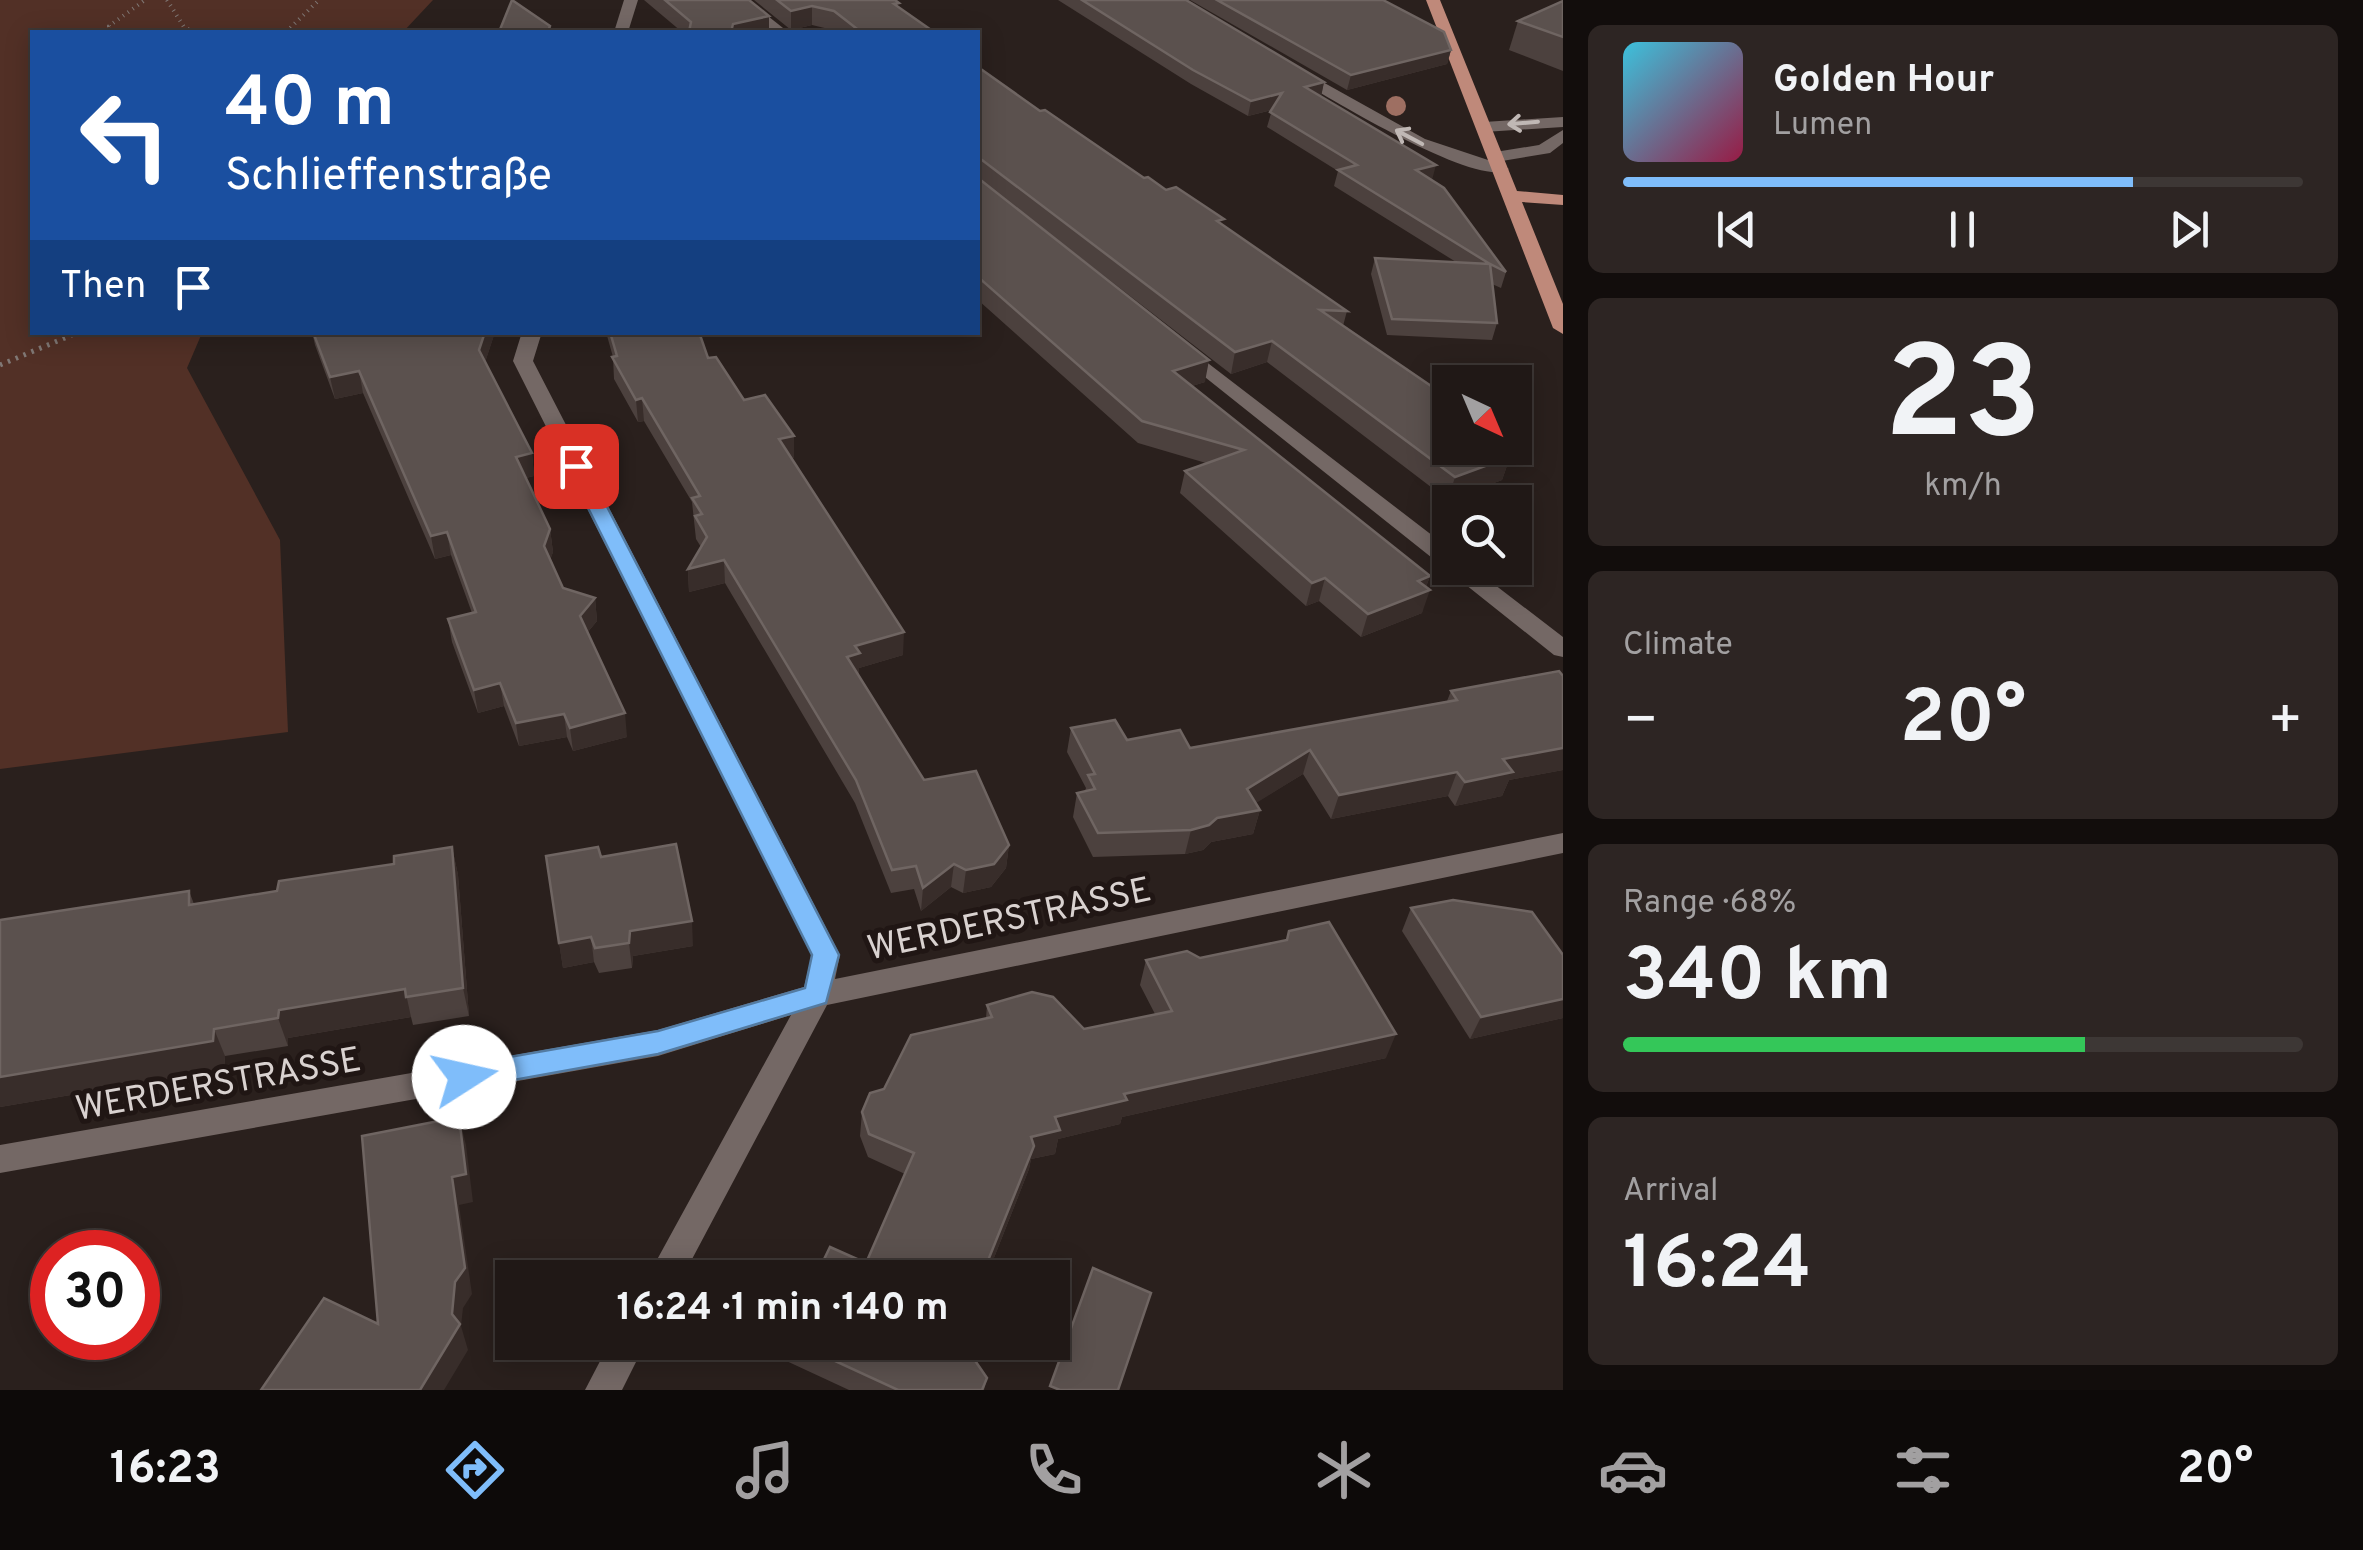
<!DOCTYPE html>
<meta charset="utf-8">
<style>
:root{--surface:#201816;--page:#2d2523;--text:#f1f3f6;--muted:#a2a0a1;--line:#3d3735;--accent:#7fbdfa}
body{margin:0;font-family:Overpass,sans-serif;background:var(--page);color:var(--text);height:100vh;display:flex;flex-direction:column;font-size:38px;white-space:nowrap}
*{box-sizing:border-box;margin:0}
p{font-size:32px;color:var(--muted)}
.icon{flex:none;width:55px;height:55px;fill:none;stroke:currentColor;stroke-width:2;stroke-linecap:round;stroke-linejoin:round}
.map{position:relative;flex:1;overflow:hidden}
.sheet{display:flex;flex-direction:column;gap:25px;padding:25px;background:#120d0c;width:800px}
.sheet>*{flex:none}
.top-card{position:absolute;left:30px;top:30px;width:950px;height:305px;border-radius:0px;box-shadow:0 5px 25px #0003,0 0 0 2px var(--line);background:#1a4fa0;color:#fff;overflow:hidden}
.needle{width:65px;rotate:136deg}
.controls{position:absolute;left:1432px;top:365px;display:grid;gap:20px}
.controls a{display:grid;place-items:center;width:100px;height:100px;border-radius:0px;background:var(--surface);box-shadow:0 5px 25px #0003,0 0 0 2px var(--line);font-size:50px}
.speed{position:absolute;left:30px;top:1230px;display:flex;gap:20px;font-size:50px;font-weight:700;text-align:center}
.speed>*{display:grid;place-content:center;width:130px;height:130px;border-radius:50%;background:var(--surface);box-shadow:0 5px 25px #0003,0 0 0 2px var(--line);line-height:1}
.speed .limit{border:15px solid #d22;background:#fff;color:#111}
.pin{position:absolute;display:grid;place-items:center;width:85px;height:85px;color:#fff;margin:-42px;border-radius:20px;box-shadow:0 5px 15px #0006}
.me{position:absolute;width:110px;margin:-55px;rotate:80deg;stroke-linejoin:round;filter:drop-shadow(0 0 8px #0008)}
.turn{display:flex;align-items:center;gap:35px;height:210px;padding:0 30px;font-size:45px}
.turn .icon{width:130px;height:130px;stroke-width:2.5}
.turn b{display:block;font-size:70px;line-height:85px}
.then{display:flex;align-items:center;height:95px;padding:0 30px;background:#0003;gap:20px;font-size:38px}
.big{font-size:75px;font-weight:700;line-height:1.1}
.sheet .card{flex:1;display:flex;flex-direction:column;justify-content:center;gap:15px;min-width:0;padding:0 35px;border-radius:15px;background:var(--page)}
.sheet .dial{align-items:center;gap:0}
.dial b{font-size:130px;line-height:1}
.song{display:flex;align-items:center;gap:30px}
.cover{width:120px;height:120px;border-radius:15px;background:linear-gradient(135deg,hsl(190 70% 55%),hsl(340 70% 35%))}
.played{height:10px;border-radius:5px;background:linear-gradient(90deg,var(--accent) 75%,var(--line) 75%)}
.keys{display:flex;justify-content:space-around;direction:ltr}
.heat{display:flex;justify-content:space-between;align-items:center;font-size:55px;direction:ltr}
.charge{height:15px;border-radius:8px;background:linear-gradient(90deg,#34c759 68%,var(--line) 0)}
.trip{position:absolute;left:495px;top:1260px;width:575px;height:100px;border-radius:0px;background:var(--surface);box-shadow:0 5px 25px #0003,0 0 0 2px var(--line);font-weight:700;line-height:100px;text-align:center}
.tab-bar{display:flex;height:160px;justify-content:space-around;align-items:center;background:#0d0a09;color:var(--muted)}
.tab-bar .icon{width:70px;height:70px}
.tab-bar .active{color:var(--accent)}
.tab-bar b{font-size:45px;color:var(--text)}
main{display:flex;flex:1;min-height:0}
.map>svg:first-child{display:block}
.green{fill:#523026}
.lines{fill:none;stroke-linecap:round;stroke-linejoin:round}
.path-far1{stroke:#807875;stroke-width:4;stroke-dasharray:1 5;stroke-linecap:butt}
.path{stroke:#807875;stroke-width:5;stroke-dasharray:2.5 6;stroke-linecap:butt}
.minor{fill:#746865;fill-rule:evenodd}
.major{fill:#bf897a;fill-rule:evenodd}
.tree{fill:#9e6f62}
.wall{fill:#4c413e}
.shaded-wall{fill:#382d2a}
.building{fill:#5b514e;stroke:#6f6562;stroke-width:2.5}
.oneway{stroke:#c0b8b5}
.route{fill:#7fbdfa;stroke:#537ba2;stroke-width:2.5}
.labels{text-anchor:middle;stroke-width:10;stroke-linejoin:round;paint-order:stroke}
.street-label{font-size:35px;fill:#d9d2d0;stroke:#201614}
</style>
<main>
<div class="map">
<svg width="1563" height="1390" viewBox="0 0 1563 1390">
<rect width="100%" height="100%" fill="#2a201d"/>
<!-- green -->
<polygon class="green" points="0,0 433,0 403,32 32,32 32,332 202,333 187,368 280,540 288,732 0,769"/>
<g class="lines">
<!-- path-far1 -->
<g class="path-far1">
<polyline points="167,0 184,27 194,32"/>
<polyline points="112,32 109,26 145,0"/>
<polyline points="286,32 319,0"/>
</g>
<!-- path -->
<polyline class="path" points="0,365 79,332"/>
<!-- minor -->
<g class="minor">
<polygon points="624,0 638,0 628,32 614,32"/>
<polygon points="732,0 748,0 788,32 772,32"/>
<path d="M1294,66L1425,139L1488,160L1489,153L1539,145L1563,130V143L1550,153L1496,162L1509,169C1480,191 1322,94 1289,74L1286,71Z"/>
<polygon points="1563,117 1563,127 1484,132 1476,127 1484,122"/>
<polygon points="522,332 542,332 533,361 840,955 835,979 1563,833 1563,853 827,1005 682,1278 647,1278 791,1015 658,1056 0,1173 0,1145 658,1030 804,987 812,955 513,361"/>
<polygon points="1183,344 1450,549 1450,568 1473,568 1563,637 1563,657 1554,655 1176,354 1176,346"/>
<polygon points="610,1342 646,1342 622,1390 585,1390"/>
</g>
<!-- major -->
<polygon class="major" points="1426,0 1440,0 1517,191 1563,195 1563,205 1522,202 1563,304 1563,334 1553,328"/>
</g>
<!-- trees -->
<circle class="tree" cx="1396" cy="106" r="10"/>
<!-- wall -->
<g class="wall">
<polygon points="644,0 749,0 769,16 769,32 682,32"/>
<polygon points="754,0 895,0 899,8 934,32 836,32 833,30 812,25 791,30"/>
<polygon points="1058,0 1186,0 1324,82 1321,96 1432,180 1506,272 1501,288 1492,284 1497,323 1492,340 1387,335 1371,274 1375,258 1456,262 1334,186 1338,171 1267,127 1272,110 1248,116 1191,84"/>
<polygon points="1190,0 1383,0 1451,50 1447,64 1347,90"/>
<polygon points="1563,1 1563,71 1509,50 1518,21"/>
<polygon points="978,67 1040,111 1144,178 1223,226 1347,311 1343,326 1510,448 1507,454 1510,457 1502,480 1448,500 1267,362 1231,374 980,180 1205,382 1192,386 1430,576 1426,587 1422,613 1361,637 1319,601 1306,606 1180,493 1185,471 1206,463 1138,443 978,300"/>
<polygon points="312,332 495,332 485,362 532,453 534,476 526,478 550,529 553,552 550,560 563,588 595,598 597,621 587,633 627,737 573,751 567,737 519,746 504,706 478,713 452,642 448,619 472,613 451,555 435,559 363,393 335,399 315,345"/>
<polygon points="606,332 699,332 708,358 794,458 791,458 903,655 859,668 859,675 924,780 1009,845 1006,868 991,887 963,893 951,887 921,911 914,889 891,893 855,803 725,583 689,592 688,569 701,547 696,539 692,502 644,421 638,422 614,379 613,357"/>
<polygon points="1451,691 1563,770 1509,780 1502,796 1455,806 1448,796 1331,819 1303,774 1255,803 1260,810 1253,834 1211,842 1203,850 1185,854 1093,857 1073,817 1077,793 1085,791 1086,788 1067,752 1071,728 1127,740 1190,748 1447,701"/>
<polygon points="452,847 458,875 469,1016 413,1025 411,1017 288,1038 288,1046 225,1056 224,1069 0,1107 0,920 189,891 194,904 277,891 394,864"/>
<polygon points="546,856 601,857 693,946 633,956 632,968 599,973 594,962 563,968"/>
<polygon points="1411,908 1563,955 1563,1018 1470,1039 1402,931"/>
<polygon points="1146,960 1386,1058 1122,1117 1120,1124 1058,1139 1055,1154 1031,1159 1029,1169 986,1278 815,1278 866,1263 905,1174 868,1157 860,1136 862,1112 884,1089 986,1018 987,1005 1084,1029 1155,1014 1140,985"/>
<polygon points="776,1342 972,1342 968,1351 987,1378 984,1390 849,1390 780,1358"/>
</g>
<!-- shaded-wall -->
<g class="shaded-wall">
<polygon points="812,6 812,25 791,30 791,11"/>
<polygon points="769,16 769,32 731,32 733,24"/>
<polygon points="1451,50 1447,64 1347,90 1351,75"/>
<polygon points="1324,82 1321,97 1305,87"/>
<polygon points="1282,93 1279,108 1248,116 1251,101"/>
<polygon points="1436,165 1432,180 1416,170"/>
<polygon points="485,332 495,332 482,372 479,350"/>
<polygon points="1272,341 1267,362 1231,374 1235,352"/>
<polygon points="1209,360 1205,382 1169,393 1173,371"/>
<polygon points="359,371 363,393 335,399 330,377"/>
<polygon points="642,398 644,421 638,422 636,400"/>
<polygon points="794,436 794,458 779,461 779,439"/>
<polygon points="1495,448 1510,448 1504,459 1510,457 1502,480 1448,500 1455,477"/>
<polygon points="532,453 534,476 520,479 516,457"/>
<polygon points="550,529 553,552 547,569 544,546"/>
<polygon points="447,532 451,555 435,559 431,536"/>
<polygon points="724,560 725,583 689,592 688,569"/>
<polygon points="1430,576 1424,592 1430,590 1422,613 1361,637 1368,614 1418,581"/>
<polygon points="1325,578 1319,601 1306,606 1312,583"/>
<polygon points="595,598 597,621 582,639 580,616"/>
<polygon points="904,632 903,655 859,668 859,676 847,657 855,646"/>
<polygon points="500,683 504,706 478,713 474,690"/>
<polygon points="625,713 627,737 573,751 570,728"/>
<polygon points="564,714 567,737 519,746 516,723"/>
<polygon points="1563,748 1563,770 1509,780 1502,796 1455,806 1465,782 1503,759"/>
<polygon points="1310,750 1303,774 1240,813 1247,789"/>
<polygon points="1457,772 1448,796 1331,819 1339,795"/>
<polygon points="1260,810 1253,834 1211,842 1203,850 1185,854 1191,830 1217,818"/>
<polygon points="1009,845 1006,868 991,887 963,893 966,870"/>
<polygon points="452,847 458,875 469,1016 463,988"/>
<polygon points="954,864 951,887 921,911 923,888"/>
<polygon points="692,921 693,946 633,956 632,968 629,943 630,931"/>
<polygon points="591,937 594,962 563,968 559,943"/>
<polygon points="405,989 411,1017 288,1038 288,1046 278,1018 279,1010"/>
<polygon points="1563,999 1563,1018 1470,1039 1481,1017"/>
<polygon points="214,1029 225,1056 224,1069 0,1107 0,1077"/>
<polygon points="1396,1034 1386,1058 1122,1117 1120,1124 1058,1139 1055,1154 1031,1159 1029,1169 986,1278 981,1278 1031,1137 1055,1117 1124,1094"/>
<polygon points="459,1117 466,1145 473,1202 459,1205 472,1294 463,1308 461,1326 468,1350 444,1390 420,1390 452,1314 452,1177"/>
</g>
<!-- building -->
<g class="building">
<polygon points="512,0 550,26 548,32 499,32"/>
<polygon points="665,0 749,0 769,16 733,24 731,32 689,32 691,22"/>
<polygon points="777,0 895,0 899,3 894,4 934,32 861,32 834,11 812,6 791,11"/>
<polygon points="1082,0 1186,0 1324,82 1305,87 1436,165 1416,170 1444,188 1506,272 1490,264 1497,323 1392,319 1375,258 1490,264 1338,170 1357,165 1270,112 1282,93 1251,101 1193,70"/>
<polygon points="1217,0 1383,0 1444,32 1451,50 1351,75"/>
<polygon points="1563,1 1563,37 1518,21"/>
<polygon points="978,67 1040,111 1045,110 1144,178 1148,177 1166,190 1176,187 1224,219 1217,221 1347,311 1320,310 1450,399 1450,448 1497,448 1510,457 1455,477 1272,341 1235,352 982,160 978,160"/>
<polygon points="978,178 1209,360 1173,371 1430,576 1418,581 1430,590 1368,614 1325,578 1312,583 1185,471 1244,450 1142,421 978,277"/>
<polygon points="313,332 485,332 479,350 532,453 516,457 550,529 544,546 563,588 595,598 580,616 625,713 570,728 564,714 516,723 500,683 474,690 448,619 476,612 447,532 431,536 359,371 330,377"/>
<polygon points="610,332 699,332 708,358 716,357 744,400 765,395 794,436 779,439 904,632 855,646 860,653 847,657 924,780 976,771 1009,845 994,864 966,870 954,864 923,888 916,866 892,870 856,780 724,560 688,569 707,537 695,516 702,514 692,498 700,496 642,398 636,400 612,357 617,356"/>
<polygon points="1515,404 1528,405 1515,431"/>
<polygon points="1559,671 1563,676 1563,748 1503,759 1513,772 1465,782 1457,772 1339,795 1310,750 1247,789 1260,810 1217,818 1209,825 1191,830 1098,833 1077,793 1095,789 1088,775 1095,774 1071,728 1115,720 1127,740 1180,730 1190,748 1457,700 1451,691"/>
<polygon points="676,844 692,921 630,931 629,943 595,948 591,937 559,943 546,856 598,847 601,857"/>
<polygon points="452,847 463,988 406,997 405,989 279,1010 278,1018 214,1029 213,1041 0,1077 0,920 189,891 189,905 277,891 279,881 394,864 394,856"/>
<polygon points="1453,900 1532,912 1563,955 1563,999 1481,1017 1411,908"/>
<polygon points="1329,922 1396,1034 1124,1094 1127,1100 1055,1117 1060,1130 1031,1137 1034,1146 981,1278 815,1278 830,1247 866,1263 914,1153 869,1134 862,1112 870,1093 884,1089 911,1035 992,1017 987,1005 1032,992 1053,997 1084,1029 1172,1011 1146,960 1187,951 1200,958 1287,940 1289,931"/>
<polygon points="459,1117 466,1174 452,1177 465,1268 455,1282 452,1314 460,1324 420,1390 261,1390 324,1298 378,1324 362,1136"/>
<polygon points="1093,1268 1151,1293 1118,1390 1060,1390 1050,1386"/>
<polygon points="794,1342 966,1342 965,1346 987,1378 982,1390 898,1390"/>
</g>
<!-- one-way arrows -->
<defs><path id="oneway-shaft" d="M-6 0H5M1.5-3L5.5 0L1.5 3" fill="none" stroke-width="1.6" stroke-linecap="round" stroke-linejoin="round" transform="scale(2.5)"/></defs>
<g class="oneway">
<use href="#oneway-shaft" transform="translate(1523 123) rotate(175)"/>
<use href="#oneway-shaft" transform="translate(1409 137) rotate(-152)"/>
</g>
<!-- route -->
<polygon class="route" points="576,460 586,466 839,955 826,1003 658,1054 464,1089 455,1086 450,1077 455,1068 464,1065 658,1031 805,988 812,955 567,466"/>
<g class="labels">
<!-- street labels -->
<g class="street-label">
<text transform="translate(1009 918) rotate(-12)" y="12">WERDERSTRASSE</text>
<text transform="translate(218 1083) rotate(-10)" y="12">WERDERSTRASSE</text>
</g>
</g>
</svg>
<div class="controls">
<a><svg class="needle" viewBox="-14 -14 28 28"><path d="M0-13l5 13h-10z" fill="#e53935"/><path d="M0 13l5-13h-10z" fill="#a2a0a1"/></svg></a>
<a><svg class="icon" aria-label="search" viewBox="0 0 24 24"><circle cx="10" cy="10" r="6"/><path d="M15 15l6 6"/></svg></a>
</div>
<div class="speed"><div class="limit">30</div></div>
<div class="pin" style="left:576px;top:466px;background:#d93025"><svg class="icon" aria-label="arrive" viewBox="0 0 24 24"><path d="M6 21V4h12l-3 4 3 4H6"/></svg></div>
<svg class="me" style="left:464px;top:1077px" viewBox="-20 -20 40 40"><circle r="19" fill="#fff"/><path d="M0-13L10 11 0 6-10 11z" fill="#7fbdfa"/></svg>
<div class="trip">16:24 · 1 min · 140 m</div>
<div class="top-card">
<div class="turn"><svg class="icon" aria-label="left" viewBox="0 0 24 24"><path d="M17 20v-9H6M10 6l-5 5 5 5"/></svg><div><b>40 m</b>Schlieffenstraße</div></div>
<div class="then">Then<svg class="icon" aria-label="arrive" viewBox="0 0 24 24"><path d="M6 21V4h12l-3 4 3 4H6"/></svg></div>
</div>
</div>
<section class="sheet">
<div class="card">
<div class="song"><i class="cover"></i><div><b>Golden Hour</b><p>Lumen</p></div></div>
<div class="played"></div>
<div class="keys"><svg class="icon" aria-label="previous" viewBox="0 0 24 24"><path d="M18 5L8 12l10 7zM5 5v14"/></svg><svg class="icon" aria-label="pause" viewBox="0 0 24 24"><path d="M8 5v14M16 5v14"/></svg><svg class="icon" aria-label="next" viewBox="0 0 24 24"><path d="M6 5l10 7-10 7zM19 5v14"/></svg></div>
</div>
<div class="card dial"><b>23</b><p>km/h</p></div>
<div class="card"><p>Climate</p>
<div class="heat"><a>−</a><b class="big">20°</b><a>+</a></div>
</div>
<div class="card"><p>Range · 68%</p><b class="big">340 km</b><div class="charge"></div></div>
<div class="card"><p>Arrival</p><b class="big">16:24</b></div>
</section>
</main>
<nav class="tab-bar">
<b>16:23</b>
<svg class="icon active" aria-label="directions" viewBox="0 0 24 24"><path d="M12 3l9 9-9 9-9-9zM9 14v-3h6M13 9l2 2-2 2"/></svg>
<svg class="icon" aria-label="music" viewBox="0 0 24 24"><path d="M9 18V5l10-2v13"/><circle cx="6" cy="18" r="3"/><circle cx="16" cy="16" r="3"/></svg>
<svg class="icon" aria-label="phone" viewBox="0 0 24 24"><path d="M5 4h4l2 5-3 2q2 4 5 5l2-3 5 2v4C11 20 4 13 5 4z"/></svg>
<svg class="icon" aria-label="climate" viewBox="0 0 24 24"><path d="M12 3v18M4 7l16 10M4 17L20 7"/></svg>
<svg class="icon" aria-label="car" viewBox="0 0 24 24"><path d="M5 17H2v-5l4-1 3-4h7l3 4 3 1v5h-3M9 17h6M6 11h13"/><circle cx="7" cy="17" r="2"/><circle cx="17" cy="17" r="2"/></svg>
<svg class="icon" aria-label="filters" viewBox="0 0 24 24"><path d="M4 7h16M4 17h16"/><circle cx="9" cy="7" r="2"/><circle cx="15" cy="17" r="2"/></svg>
<b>20°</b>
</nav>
